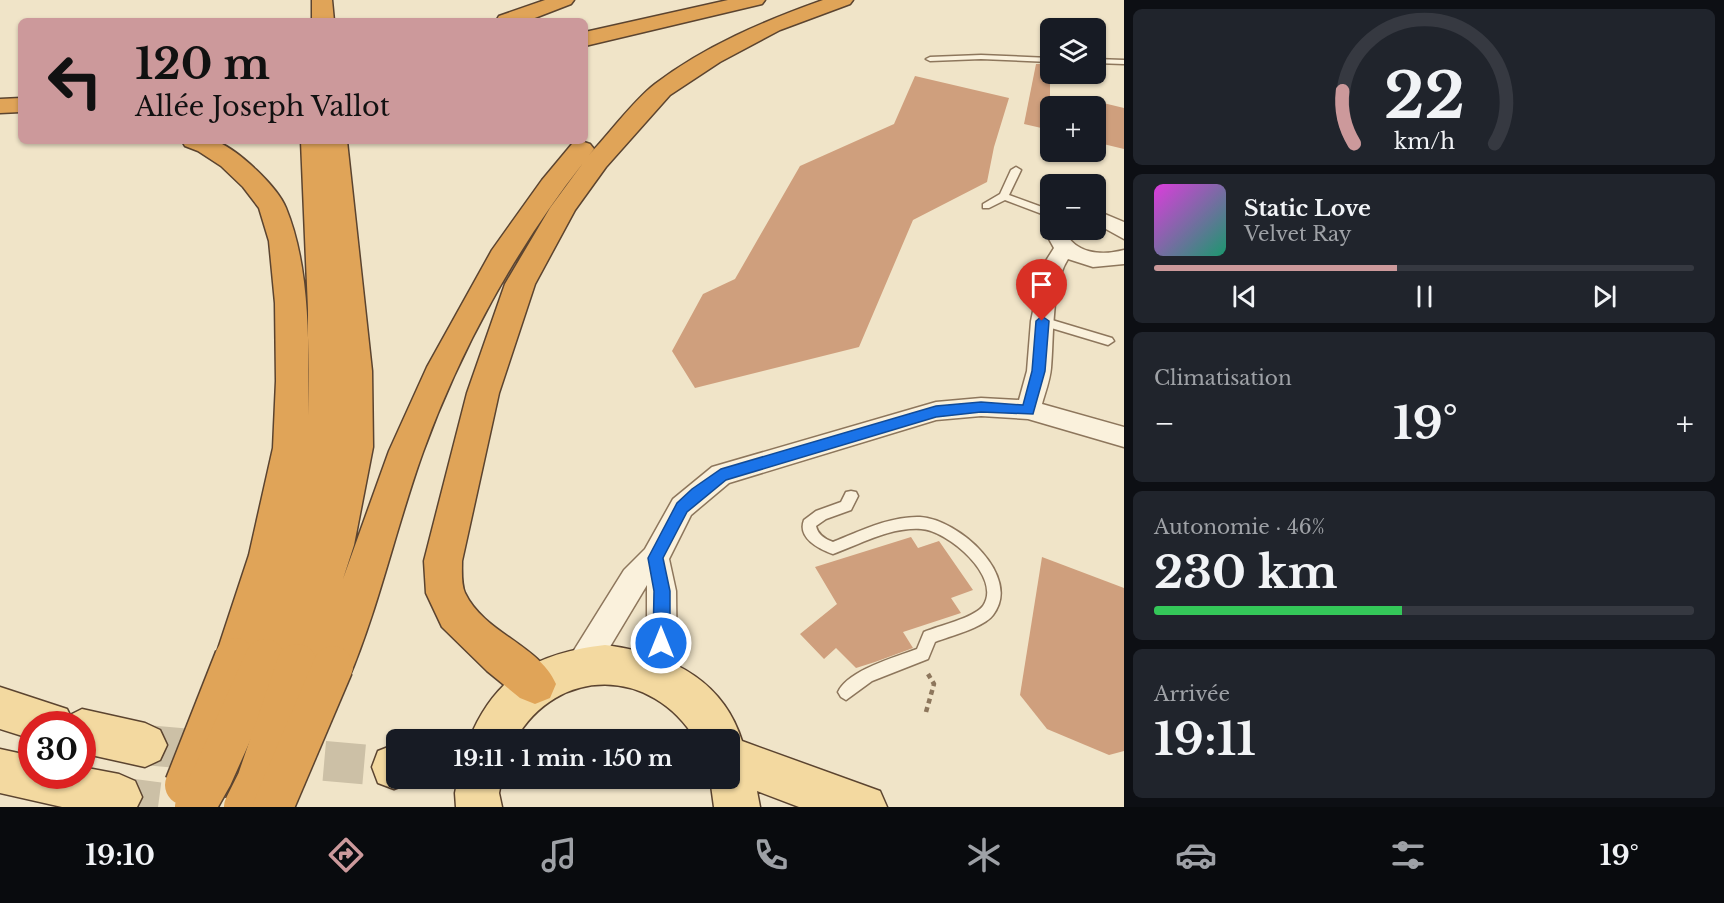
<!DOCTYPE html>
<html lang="fr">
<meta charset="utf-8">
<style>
:root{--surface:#171b24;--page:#20242c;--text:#f1f3f6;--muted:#9ea1a6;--line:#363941;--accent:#cc999b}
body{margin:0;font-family:"Libre Baskerville",serif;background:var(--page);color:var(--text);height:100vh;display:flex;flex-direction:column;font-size:22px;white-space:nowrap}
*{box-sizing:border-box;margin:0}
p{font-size:20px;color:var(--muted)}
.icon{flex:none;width:33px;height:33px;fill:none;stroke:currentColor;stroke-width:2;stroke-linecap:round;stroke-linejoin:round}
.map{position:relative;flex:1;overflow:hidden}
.panel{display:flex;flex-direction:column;gap:9px;padding:9px;background:#0d0f14;width:600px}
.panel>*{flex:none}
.guide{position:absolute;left:18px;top:18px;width:570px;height:126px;border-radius:9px;box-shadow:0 2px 4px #0004;background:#cc999b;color:#111;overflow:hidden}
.tools{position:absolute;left:1040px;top:18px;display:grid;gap:12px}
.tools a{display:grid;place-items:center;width:66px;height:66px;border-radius:9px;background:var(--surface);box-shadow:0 2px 4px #0004;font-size:30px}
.speed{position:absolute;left:18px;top:711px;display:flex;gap:12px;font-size:30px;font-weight:700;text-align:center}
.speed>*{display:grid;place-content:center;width:78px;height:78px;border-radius:50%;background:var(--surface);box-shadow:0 2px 4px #0004;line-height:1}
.speed .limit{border:9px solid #d22;background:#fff;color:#111}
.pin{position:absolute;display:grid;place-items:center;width:51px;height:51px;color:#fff;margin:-62px -26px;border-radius:50% 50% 50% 0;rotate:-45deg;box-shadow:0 0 6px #0007}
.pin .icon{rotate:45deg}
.me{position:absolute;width:66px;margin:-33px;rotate:0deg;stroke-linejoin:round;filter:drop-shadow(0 0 4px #0008)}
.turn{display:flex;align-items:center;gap:21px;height:126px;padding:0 18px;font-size:27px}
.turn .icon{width:78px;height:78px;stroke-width:2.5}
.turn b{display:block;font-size:42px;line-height:51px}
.big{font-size:45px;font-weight:700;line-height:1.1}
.panel .tile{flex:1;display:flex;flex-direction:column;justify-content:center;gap:9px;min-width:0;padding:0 21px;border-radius:9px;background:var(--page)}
.panel .dial{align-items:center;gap:0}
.dial svg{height:156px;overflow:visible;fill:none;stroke:var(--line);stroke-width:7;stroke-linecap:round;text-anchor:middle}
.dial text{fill:var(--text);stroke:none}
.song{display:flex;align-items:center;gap:18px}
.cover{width:72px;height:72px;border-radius:9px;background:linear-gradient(135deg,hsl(300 70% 55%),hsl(160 70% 35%))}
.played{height:6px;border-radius:3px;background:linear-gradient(90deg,var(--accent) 45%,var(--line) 45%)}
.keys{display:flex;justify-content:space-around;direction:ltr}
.heat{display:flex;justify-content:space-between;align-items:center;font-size:33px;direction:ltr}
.charge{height:9px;border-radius:4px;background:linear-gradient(90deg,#34c759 46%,var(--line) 0)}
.trip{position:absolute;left:386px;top:729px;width:354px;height:60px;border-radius:9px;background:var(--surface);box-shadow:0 2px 4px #0004;font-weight:700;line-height:60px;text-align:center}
.tab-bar{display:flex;height:96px;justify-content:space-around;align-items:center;background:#090b0e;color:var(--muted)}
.tab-bar .icon{width:42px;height:42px}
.tab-bar .on{color:var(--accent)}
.tab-bar b{font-size:27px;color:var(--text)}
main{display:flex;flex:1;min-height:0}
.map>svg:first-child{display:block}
.building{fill:#cf9f7d}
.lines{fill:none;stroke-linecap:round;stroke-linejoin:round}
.primary-tunnel{stroke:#ccc0a6;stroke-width:40;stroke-dasharray:40 20;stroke-linecap:butt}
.lane-casing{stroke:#8d765c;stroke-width:3}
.street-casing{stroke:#8d765c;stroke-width:3}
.primary-casing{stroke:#5b4430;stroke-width:3}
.highway-casing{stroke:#5b4430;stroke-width:3}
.path{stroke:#8d765c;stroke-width:4.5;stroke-dasharray:5 4;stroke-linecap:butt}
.lane{fill:#faf1dc;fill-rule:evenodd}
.street{fill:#faf1dc;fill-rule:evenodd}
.primary{fill:#f3d9a0;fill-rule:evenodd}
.highway{fill:#e0a458;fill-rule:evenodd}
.highway-bridge-casing{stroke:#5b4430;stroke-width:43;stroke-linecap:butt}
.highway-bridge{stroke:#e0a458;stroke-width:40}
.route{fill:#1a73e8;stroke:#114b97;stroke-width:1.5}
</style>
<main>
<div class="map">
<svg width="1124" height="807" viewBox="0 0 1124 807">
<rect width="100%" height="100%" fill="#f0e4c8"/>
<!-- building -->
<g class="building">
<polygon points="1036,64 1050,64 1050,130 1024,124"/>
<polygon points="915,76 1009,98 994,147 987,182 913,220 859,347 695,388 672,351 703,294 735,279 800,166 894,124"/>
<polygon points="1095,101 1124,108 1124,149 1095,142"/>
<polygon points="911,537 918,548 939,541 973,590 951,598 961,613 903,632 913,648 875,662 856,668 836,648 824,659 800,634 837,604 815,567"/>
<polygon points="1042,557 1124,588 1124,751 1109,755 1047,729 1020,695"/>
</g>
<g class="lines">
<!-- primary-tunnel -->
<g class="primary-tunnel">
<polyline points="145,745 394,767"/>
<polyline points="119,797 195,807"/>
</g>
<defs>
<g id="lane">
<polygon points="981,55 1050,58 1050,62 981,59 930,61 926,59 930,57"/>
<polygon points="1095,59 1124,60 1124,64 1095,63"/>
<polygon points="1016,167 1021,170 1009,195 1050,210 1050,217 1005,200 989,208 983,208 983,204 1000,194 1011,170"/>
<polygon points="1042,317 1112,338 1114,341 1108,345 1038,324 1036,321"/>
<path d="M851,491L856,492L858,496L851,510L826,519L816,526C818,535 825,539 833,542C860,531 890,516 920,517C958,519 1023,576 993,615C983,628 950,636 935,642L928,659L872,681L846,700L841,697L838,692C848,670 896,657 917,649L924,632C938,626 974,618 983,606C1003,577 947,530 921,529C890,527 861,544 833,554C819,549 797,538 804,520L816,511L841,502L846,492Z"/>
</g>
<g id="street">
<polygon points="1095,210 1124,222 1124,239 1095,223"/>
<path d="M1047,225H1050V230H1064C1075,254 1101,256 1124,250V264L1093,267L1068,259C1051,285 1054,337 1051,368C1050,380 1045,393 1042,404L1124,427V447L1028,419L981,416L936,420L729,483L691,515L669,559L676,591L677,678L673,688L662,693L651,688L647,678V585L593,675L582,679L571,675L567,665L571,655L624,570L645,549L673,499L712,467L936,402L981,398L1019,400L1027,371L1031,321L1042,267L1054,248L1044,230Z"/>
</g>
<g id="primary">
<path d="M605,645C666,653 722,677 742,741L880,791L887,807H799L757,791L760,807H714L710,778H729V740H696C652,667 558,665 515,740H469C495,675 538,653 605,645Z"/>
<polygon points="0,687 67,709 70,715 82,709 145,723 160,730 167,745 160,760 145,767 82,753 82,724 32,724 32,739 0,729"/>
<polygon points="396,744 396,778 413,778 412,782 394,789 378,783 372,767 378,751"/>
<polygon points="0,749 32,756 32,776 82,776 82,767 119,774 135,781 142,797 137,807 62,807 0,793"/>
<polygon points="458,778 502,778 499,793 502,807 456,807 455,793"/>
</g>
<g id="highway">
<polygon points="312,0 332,0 334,21 312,21"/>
<polygon points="545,0 574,0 571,4 527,21 496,21 499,16"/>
<polygon points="728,0 765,0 762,4 585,46 585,32"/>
<path d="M823,0H853L850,4L780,30L720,62L670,95L606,167L575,210L535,284L499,393L462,561C462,571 461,584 465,593C484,633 539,645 556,684L550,698L535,704L520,698L487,671L442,627L426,593L424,561L467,393L505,284L550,208L583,163C516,248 460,350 423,452C396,527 379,607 348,680L333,686L318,680L315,671L311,678L297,684L283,678L280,672L265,679L250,671L235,678L221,672L215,658L249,555L273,448L276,381L275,303L269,241L259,208L243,187L221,166L198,151L185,146L182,141C192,141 208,138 218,142C239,151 277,186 286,208C311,269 309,351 308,416V309L301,141H347L372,371L373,447L354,545L343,579L389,451L427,367L492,250L542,180L572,144L581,141L590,144L594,149L589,155C608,135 634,100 655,84C705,46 764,21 823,0Z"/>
<polygon points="21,98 21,112 0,113 0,99"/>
</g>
</defs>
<!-- lane casing -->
<use href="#lane" class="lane-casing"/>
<!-- street casing -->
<use href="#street" class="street-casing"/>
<!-- primary casing -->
<use href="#primary" class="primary-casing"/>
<!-- highway casing -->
<use href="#highway" class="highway-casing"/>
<!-- path -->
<polyline class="path" points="926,712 934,684 928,674"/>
<!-- lane -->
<use href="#lane" class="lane"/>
<!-- street -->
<use href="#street" class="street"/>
<!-- primary -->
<use href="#primary" class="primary"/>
<!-- highway -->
<use href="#highway" class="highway"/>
<defs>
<g id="highway-bridge">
<polyline points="185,785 235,658"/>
<polyline points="195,807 212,777 265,659"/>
<polyline points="244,807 257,781 297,664"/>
<polyline points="273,807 333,666"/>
</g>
</defs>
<!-- highway-bridge casing -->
<use href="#highway-bridge" class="highway-bridge-casing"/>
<!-- highway-bridge -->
<use href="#highway-bridge" class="highway-bridge"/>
</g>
<!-- route -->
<polygon class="route" points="1042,316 1049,321 1045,371 1033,414 981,412 936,417 726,480 687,512 663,558 670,591 670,643 667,649 661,651 655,649 653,643 654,591 648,558 677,503 692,489 721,469 936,406 981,402 1023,405 1032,371 1036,321"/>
</svg>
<div class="tools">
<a><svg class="icon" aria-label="layers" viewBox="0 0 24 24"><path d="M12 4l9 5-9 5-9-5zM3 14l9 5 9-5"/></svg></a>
<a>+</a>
<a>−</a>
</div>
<div class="speed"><div class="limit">30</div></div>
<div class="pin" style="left:1042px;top:321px;background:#d93025"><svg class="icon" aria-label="arrive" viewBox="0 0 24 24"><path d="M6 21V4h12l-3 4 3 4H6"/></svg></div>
<svg class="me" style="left:661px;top:643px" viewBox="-20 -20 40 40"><circle r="17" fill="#1a73e8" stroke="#fff" stroke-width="3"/><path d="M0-11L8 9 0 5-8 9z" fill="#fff"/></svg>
<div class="trip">19:11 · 1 min · 150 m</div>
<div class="guide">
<div class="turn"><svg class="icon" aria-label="left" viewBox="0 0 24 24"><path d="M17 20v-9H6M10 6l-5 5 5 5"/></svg><div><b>120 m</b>Allée Joseph Vallot</div></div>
</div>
</div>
<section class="panel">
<div class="tile dial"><svg viewBox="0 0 100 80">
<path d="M14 69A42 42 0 1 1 86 69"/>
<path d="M14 69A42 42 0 0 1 8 42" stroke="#cc999b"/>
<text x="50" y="56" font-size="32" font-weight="700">22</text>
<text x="50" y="72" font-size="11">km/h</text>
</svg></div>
<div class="tile">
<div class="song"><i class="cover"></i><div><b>Static Love</b><p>Velvet Ray</p></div></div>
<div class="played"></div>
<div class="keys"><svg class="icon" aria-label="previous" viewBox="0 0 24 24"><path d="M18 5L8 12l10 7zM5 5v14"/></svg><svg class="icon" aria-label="pause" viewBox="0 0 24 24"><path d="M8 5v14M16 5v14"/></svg><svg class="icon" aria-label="next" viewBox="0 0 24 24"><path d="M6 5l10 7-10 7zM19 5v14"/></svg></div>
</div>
<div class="tile"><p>Climatisation</p>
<div class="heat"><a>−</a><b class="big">19°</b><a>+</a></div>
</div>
<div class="tile"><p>Autonomie · 46%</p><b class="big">230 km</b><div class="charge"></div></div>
<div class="tile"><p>Arrivée</p><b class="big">19:11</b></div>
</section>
</main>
<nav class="tab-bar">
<b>19:10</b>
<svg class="icon on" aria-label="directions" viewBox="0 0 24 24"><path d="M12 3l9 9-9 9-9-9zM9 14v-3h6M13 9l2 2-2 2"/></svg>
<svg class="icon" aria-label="music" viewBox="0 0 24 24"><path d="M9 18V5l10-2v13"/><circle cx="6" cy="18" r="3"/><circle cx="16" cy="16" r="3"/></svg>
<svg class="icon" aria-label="phone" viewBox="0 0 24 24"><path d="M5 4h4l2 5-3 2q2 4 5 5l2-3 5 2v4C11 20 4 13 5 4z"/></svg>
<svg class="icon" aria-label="climate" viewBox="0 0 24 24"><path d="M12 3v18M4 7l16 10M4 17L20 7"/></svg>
<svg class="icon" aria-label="car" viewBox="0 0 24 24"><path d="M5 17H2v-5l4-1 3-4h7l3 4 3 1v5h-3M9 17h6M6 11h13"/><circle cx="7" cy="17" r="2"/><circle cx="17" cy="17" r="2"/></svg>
<svg class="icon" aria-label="filters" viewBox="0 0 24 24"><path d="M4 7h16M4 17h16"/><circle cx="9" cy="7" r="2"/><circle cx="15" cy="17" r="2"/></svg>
<b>19°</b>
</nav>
